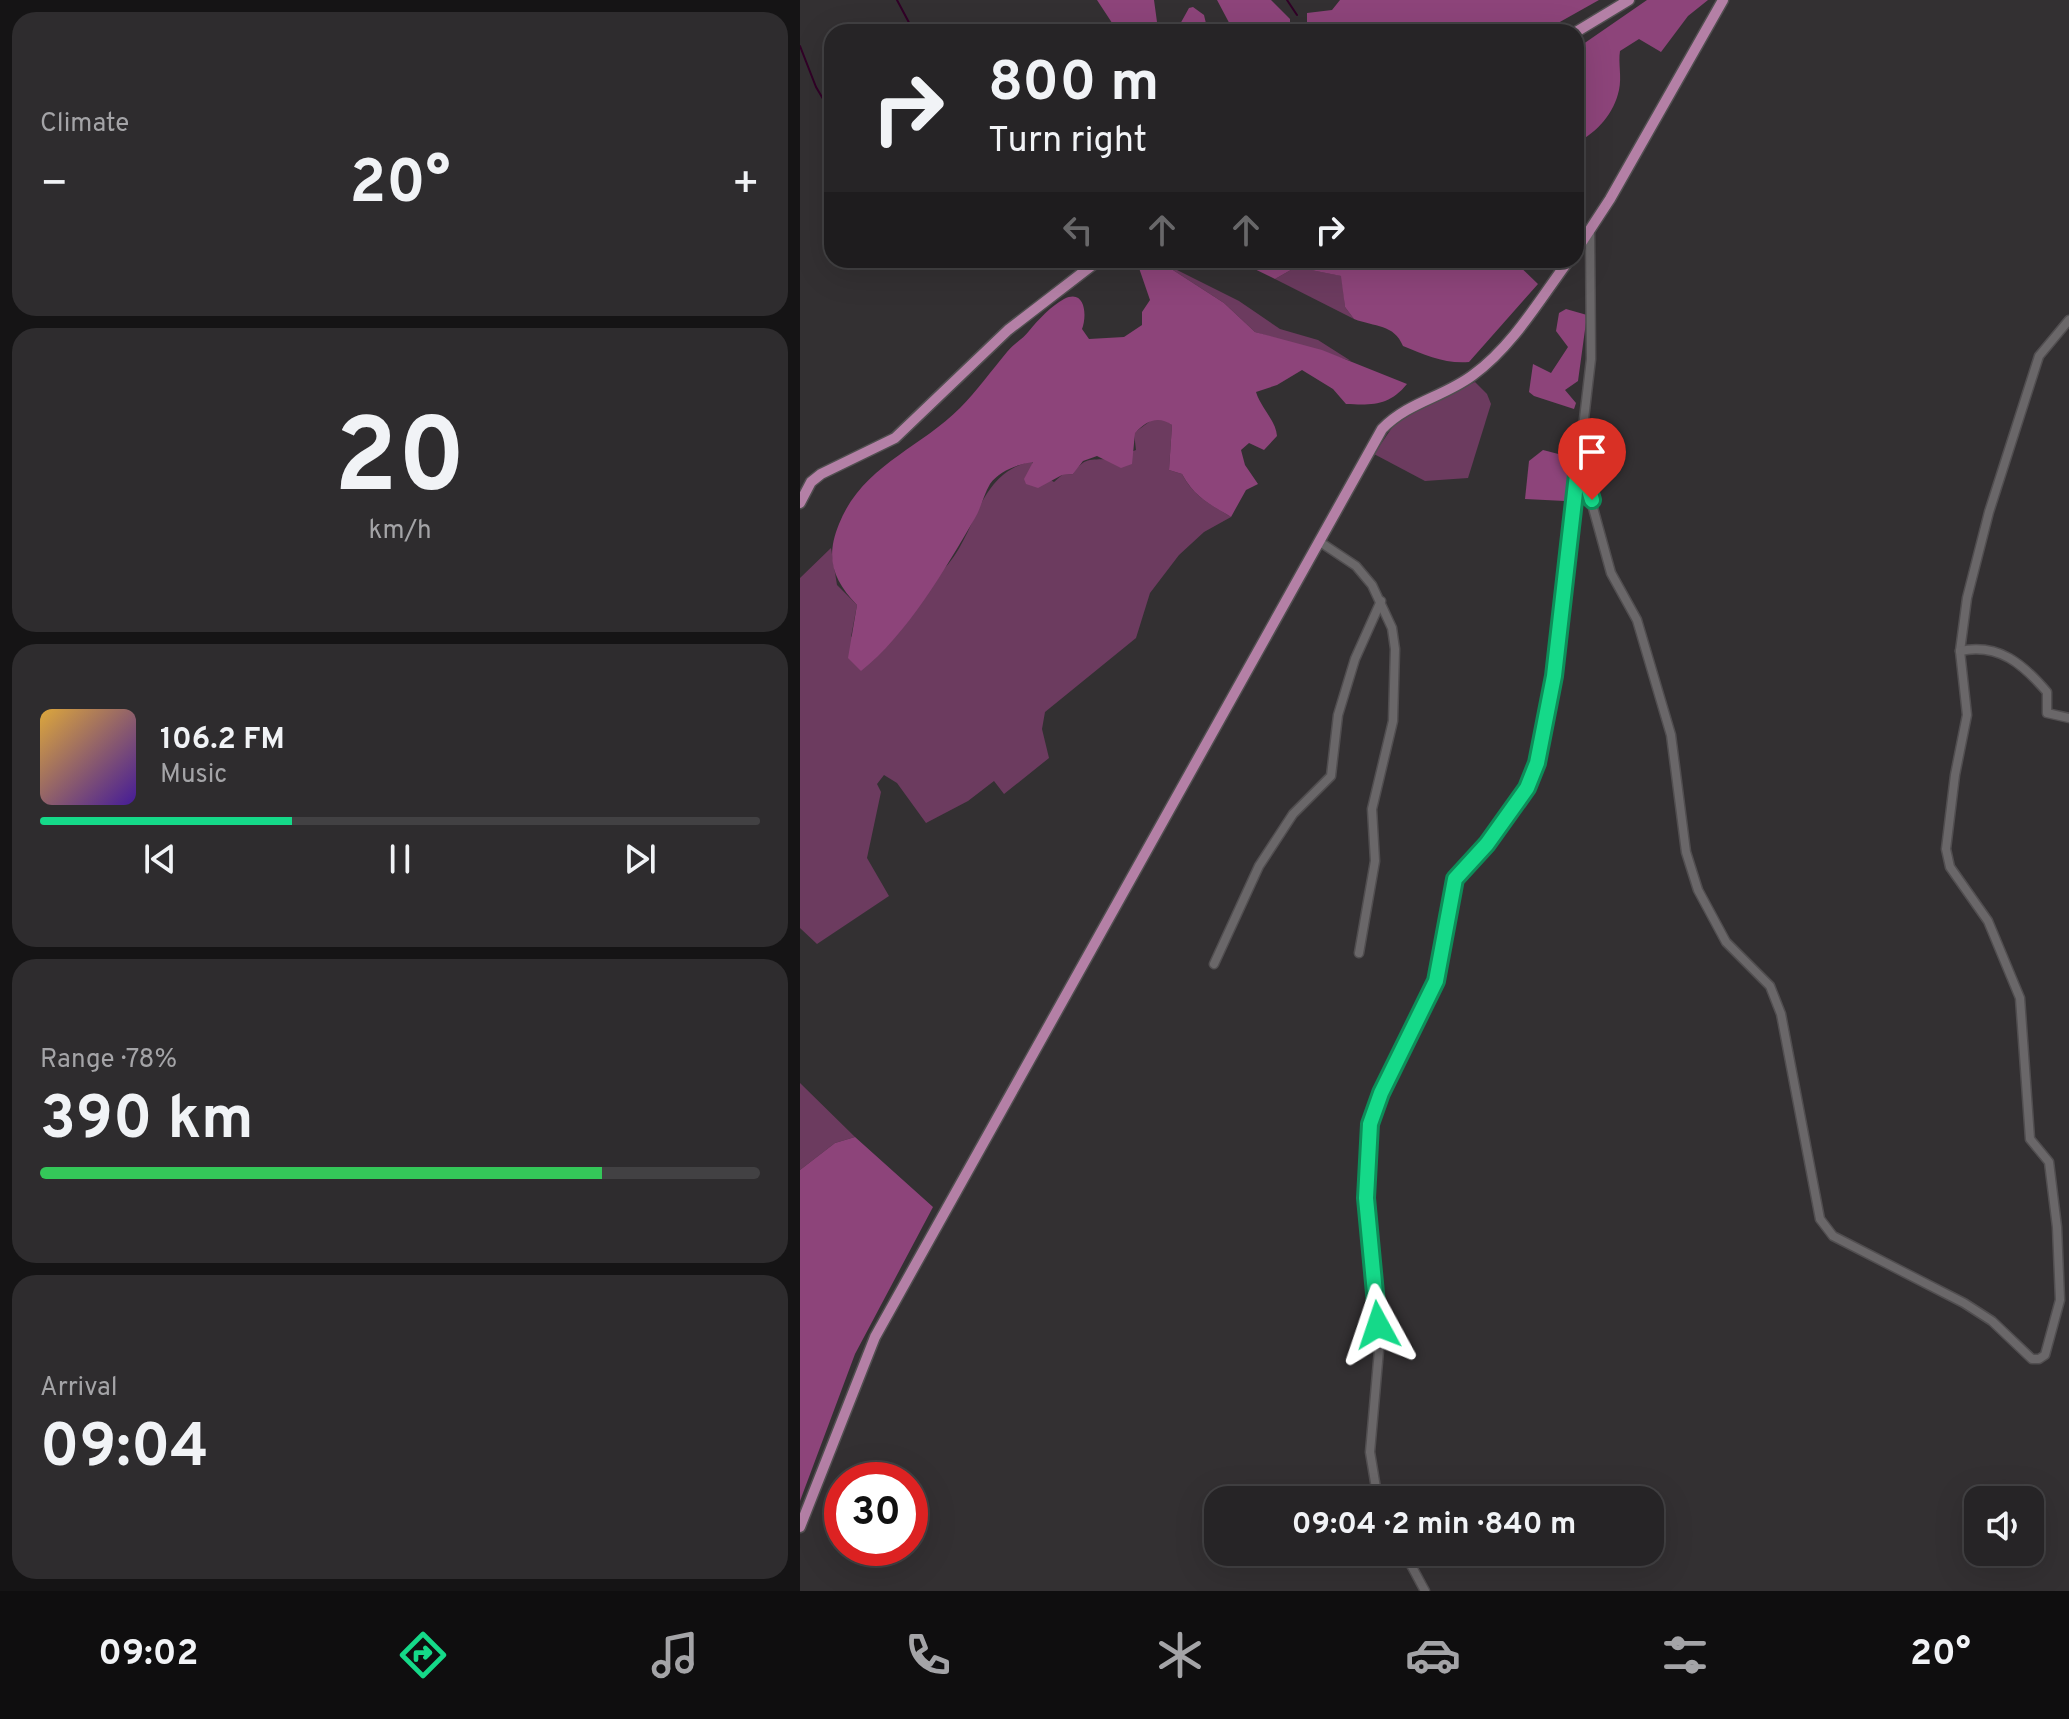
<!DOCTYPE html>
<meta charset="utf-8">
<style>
:root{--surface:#262426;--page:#2e2c2e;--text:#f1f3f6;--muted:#a4a4a7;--line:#424143;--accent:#15d989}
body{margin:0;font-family:Overpass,sans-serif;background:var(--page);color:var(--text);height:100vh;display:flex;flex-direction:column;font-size:30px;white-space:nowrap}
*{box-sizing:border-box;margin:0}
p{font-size:26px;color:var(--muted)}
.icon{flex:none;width:44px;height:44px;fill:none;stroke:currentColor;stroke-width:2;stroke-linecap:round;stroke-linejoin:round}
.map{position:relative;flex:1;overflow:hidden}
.side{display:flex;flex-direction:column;gap:12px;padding:12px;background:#151415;width:800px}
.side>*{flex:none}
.guide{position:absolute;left:24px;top:24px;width:760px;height:244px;border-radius:24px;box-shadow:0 8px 32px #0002,0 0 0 2px var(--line);background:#262426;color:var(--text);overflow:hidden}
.controls{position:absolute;left:1164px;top:1486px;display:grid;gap:16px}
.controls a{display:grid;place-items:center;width:80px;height:80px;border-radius:16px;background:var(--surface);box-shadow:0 8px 32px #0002,0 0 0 2px var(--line);font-size:40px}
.speed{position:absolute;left:24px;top:1462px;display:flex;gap:16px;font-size:40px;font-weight:700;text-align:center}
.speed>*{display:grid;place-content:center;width:104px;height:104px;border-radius:50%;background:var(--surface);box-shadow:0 8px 32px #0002,0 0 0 2px var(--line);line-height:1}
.speed .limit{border:12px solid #d22;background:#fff;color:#111}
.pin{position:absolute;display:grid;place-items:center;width:68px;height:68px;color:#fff;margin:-82px -34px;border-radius:50% 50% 50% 0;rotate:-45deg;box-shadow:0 0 8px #0007}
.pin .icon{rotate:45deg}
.me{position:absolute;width:88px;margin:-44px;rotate:355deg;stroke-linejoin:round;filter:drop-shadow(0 0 6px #0008)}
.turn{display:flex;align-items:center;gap:28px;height:168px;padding:0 32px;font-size:36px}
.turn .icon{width:104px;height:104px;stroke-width:2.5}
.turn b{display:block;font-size:56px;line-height:68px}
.lanes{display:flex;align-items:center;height:76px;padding:0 32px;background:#0003;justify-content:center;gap:40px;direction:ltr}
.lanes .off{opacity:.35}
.big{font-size:60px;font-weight:700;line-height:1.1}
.side .tile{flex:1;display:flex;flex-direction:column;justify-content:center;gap:12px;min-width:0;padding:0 28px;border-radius:24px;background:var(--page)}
.side .dial{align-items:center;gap:0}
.dial b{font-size:104px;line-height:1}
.song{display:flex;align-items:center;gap:24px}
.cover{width:96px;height:96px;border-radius:12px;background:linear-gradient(135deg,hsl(40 70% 55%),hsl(260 70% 35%))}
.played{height:8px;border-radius:4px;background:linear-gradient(90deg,var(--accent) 35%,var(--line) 35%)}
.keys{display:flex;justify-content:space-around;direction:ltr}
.heat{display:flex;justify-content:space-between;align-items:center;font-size:44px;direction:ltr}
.charge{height:12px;border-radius:6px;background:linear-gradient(90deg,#34c759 78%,var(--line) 0)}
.trip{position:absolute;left:404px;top:1486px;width:460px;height:80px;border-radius:24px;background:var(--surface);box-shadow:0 8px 32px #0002,0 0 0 2px var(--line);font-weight:700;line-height:80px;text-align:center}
.menu{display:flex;height:128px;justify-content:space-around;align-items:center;background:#0f0e0f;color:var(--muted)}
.menu .icon{width:56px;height:56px}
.menu .active{color:var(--accent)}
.menu b{font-size:36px;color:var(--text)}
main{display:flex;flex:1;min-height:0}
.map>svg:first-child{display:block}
.green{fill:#6c3b5f}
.forest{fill:#8d447a}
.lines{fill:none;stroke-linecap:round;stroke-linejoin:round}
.stream{stroke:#310027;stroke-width:2}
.minor-casing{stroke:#514e50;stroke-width:11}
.major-casing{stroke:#514e50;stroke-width:13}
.minor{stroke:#6a6769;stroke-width:8}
.major{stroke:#b480a6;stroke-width:10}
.route-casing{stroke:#0e8d59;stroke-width:20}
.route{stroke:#15d989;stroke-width:14}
</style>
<main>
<section class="side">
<div class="tile"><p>Climate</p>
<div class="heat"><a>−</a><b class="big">20°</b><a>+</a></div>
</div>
<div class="tile dial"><b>20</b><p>km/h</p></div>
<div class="tile">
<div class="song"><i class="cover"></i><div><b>106.2 FM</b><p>Music</p></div></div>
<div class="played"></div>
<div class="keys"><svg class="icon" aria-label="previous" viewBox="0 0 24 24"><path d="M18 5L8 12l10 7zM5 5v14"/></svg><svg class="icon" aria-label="pause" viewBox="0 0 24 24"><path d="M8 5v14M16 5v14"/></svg><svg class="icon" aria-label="next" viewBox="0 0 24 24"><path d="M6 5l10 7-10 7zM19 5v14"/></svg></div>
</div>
<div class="tile"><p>Range · 78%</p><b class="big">390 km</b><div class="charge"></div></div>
<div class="tile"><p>Arrival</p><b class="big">09:04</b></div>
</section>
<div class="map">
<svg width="1269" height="1591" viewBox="0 0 1269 1591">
<rect width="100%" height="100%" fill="#333032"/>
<!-- green -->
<g class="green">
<polygon points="359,261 439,301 480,329 518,340 551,361 455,332 424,303"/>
<polygon points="496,267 542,276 545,307 554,319 475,279"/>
<polygon points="675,382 687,394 691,404 668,478 625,481 574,454 598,419"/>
<path d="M353,419H364L372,425L369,470L382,474C394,497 410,504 431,517L404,532L379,555L350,593L336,638L245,712L242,729L249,758L204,794L194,781L168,801L126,823L97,783L84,775L77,784L81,792L67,858L89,896L17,944L0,928V578L31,548L37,585L57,605L51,637C80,616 116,596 142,571C179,534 175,473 233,461L231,468L254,482L262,475L273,474C284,457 290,460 308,459C317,459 327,453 336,450L334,433Z"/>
<polygon points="0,1083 55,1137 35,1143 0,1170"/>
</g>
<!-- forest -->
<g class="forest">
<polygon points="297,0 354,0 357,22 368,30 379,26 389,8 393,7 404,15 408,32 318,32"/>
<polygon points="417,0 471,0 490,19 490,32 434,32"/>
<polygon points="540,0 799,0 742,32 507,32 507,13 532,10"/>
<path d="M847,0H908L888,16L861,52L839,39L820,51C818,63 822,77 819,90C814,113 798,132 776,143V49Z"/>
<path d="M341,260L359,261L424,303L455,332L522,350L607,384C589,406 573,405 546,404L533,389L502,370L477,385L456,392C461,408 476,421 477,436L464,450L449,443L441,450L445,465L458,484L446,490L431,517C410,504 395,498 382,474L369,470L372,425C358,415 346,421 335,433L332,464L321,468L297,456L283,461L273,474L262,475L238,488L226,484L224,479L233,462C218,464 199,471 190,484C184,494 181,508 175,518C146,568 106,636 61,671L48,658L57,605C33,580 25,558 39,524C62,466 119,449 160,408C177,391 191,371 207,352C213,344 223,339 229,331C238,320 251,306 264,299C286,288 287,317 282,329L289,339L324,337L342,325V312L350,300L339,268Z"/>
<path d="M436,260H713L738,284L669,362C645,364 625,355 603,346C594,324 575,327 554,319L545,307L541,276L496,267L475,279Z"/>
<polygon points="766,309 787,315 778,381 765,390 776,403 774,409 734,396 729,392 733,364 751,373 768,347 756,331 759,313"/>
<polygon points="743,450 770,457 765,501 725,499 729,461"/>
<polygon points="55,1137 133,1207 55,1354 0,1501 0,1170 35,1143"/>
</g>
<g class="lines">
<!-- stream -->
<g class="stream">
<polyline points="97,0 114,32"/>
<polyline points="487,0 497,15"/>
<polyline points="0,46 16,87 32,114"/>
</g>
<defs>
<g id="minor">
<polyline points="779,457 811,573 837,620 871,735 886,852 898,890 926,942 970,986 981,1014 1020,1219 1033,1236 1164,1303 1192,1321 1232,1359 1239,1359 1245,1355 1260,1300 1257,1227 1249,1162 1230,1139 1220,998 1188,921 1150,867 1146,849 1155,775 1167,715 1160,651 1167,598 1189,512 1239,356 1269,320"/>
<polyline points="520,542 556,566 572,585 592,628 595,649 593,721 572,809 575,861 559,953"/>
<path d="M1160,651C1199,643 1223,664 1247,692V713L1269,718"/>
<polyline points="414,964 459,866 493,814 531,776 538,715 555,659 581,601"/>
<polyline points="578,1500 570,1452 579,1350 566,1198 570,1124 581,1093 636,981 655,879 687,844 727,788 737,763 754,676 791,359 790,231"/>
<polyline points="604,1552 625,1591"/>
</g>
<g id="major">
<polyline points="776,32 829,0"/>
<polyline points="776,251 810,199 923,0"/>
<polyline points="0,503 11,482 21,474 95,438 208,330 299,260"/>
<path d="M0,1527L75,1337L582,429C608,402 644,397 673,375C713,346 740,299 769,260"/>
</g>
</defs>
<!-- minor casing -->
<use href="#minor" class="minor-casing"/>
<!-- major casing -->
<use href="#major" class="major-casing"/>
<!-- minor -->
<use href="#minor" class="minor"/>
<!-- major -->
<use href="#major" class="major"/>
</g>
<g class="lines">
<defs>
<polyline id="route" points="578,1325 566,1198 570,1124 581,1093 636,981 655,879 687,844 727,788 737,763 754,676 779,457 792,500"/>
</defs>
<!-- route casing -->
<use href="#route" class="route-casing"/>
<!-- route -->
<use href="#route" class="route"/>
</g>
</svg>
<div class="controls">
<a><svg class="icon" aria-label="sound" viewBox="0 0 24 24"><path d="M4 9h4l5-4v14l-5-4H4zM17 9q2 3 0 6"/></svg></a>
</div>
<div class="speed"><div class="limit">30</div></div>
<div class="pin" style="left:792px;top:500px;background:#d93025"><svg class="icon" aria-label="arrive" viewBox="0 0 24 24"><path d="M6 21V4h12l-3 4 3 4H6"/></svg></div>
<svg class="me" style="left:578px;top:1325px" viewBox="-20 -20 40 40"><path d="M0-17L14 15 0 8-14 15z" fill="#15d989" stroke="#fff" stroke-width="4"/></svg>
<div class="trip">09:04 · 2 min · 840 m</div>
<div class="guide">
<div class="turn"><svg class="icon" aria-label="right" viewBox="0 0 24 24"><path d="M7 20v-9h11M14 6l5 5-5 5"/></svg><div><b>800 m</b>Turn right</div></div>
<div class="lanes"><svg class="icon off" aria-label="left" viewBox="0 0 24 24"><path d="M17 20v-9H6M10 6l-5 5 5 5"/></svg><svg class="icon off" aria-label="ahead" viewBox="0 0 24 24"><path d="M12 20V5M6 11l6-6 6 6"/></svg><svg class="icon off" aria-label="ahead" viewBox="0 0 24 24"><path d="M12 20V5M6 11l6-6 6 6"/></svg><svg class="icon" aria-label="right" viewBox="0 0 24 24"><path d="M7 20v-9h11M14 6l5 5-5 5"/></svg></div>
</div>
</div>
</main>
<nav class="menu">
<b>09:02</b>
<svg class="icon active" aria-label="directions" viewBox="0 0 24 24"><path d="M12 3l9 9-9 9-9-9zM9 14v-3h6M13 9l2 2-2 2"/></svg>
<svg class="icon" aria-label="music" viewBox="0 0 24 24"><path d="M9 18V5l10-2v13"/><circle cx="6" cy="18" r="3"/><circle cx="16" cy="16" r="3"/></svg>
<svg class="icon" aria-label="phone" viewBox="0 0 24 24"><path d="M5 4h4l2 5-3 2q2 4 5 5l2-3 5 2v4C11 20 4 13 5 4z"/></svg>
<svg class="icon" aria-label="climate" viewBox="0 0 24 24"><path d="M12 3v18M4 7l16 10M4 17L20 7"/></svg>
<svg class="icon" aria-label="car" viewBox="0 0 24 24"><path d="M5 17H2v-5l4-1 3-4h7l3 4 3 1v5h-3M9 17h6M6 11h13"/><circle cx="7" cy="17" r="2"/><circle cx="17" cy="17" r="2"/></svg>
<svg class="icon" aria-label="filters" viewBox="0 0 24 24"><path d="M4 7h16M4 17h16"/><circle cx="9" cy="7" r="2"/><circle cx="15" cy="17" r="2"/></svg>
<b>20°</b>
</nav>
